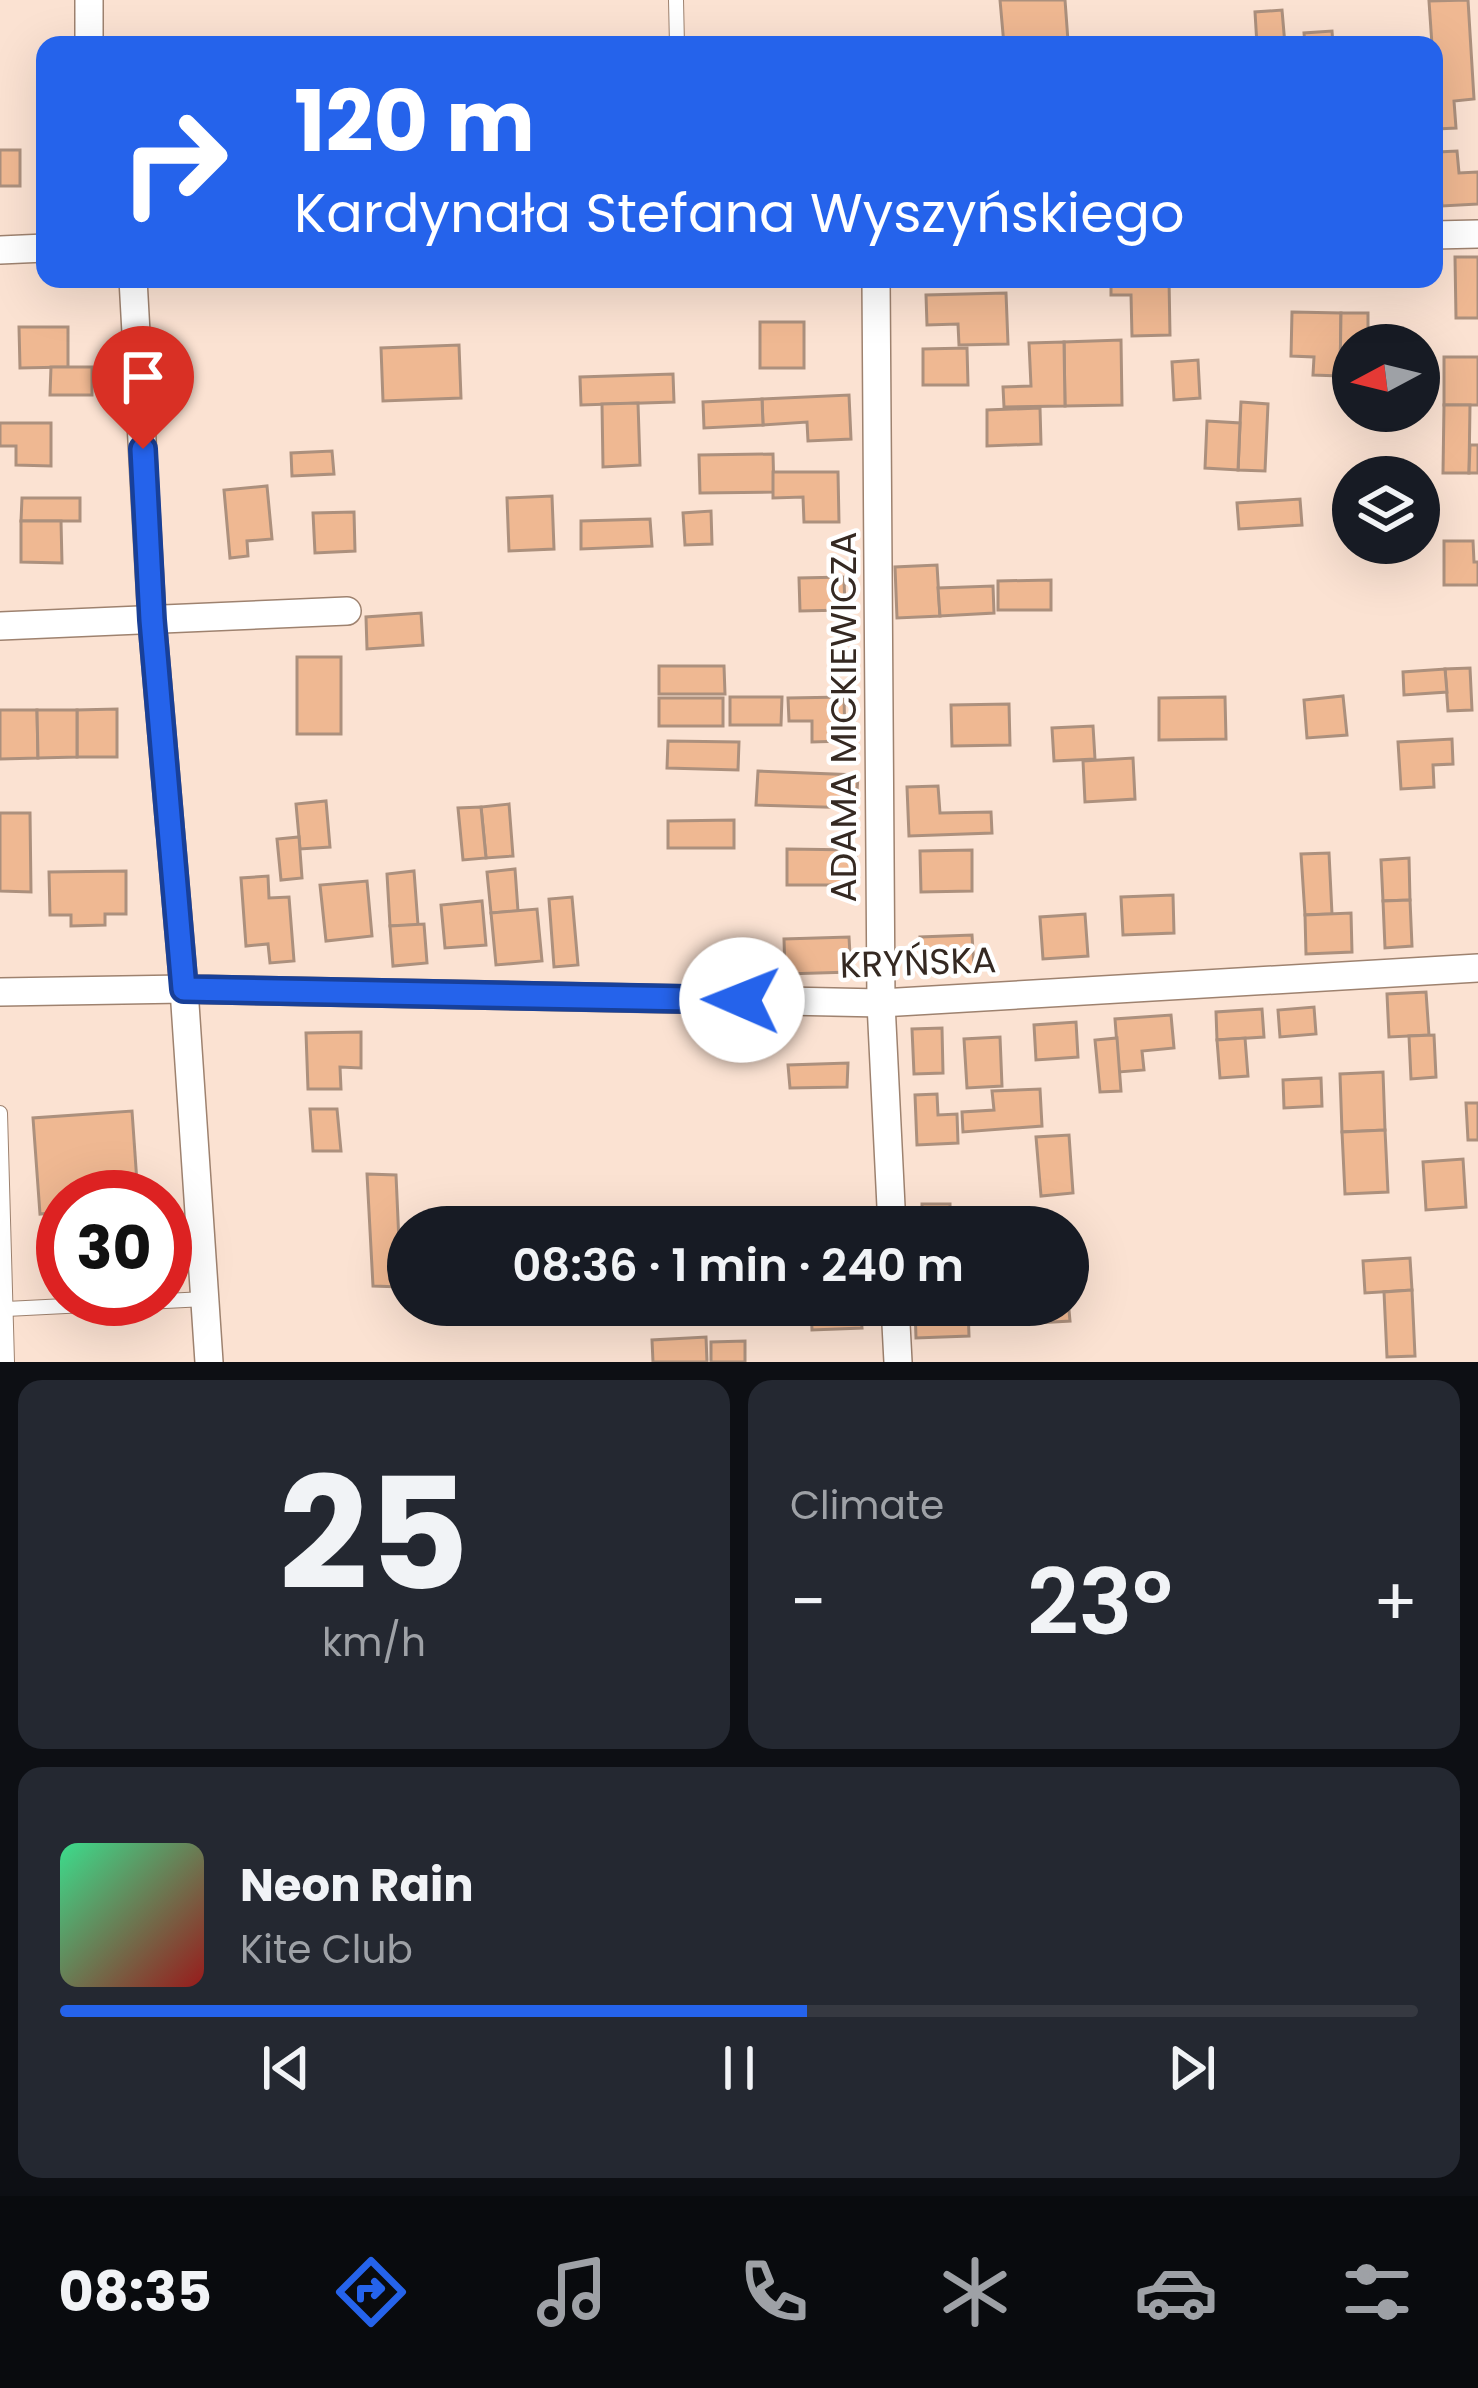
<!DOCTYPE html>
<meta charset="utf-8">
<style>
:root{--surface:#171b24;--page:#242831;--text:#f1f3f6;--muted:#9ea1a6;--line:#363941;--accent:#2563eb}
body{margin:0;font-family:Poppins,sans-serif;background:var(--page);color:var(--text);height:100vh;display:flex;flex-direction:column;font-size:45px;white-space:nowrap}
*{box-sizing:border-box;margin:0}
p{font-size:39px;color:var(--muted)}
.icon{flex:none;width:66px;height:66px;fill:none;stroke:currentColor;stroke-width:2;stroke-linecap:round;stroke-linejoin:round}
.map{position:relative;height:1362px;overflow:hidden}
.side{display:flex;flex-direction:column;gap:18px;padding:18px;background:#0d0f14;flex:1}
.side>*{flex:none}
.guide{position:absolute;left:36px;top:36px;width:1407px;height:252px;border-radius:24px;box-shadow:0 12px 48px #0002;background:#2563eb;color:#fff;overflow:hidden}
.needle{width:78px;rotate:263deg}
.buttons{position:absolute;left:1332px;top:324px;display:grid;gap:24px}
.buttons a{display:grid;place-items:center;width:108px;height:108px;border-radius:50%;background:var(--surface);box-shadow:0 12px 48px #0002;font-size:60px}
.speed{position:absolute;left:36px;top:1170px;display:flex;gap:24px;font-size:60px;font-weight:700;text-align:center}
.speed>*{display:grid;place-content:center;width:156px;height:156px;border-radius:50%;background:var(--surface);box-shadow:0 12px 48px #0002;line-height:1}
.speed .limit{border:18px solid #d22;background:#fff;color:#111}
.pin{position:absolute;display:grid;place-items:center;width:102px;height:102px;color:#fff;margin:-123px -51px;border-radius:50% 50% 50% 0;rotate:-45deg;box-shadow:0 0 12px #0007}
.pin .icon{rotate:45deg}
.me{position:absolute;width:132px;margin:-66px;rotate:271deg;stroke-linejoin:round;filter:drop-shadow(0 0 9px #0008)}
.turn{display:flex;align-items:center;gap:42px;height:252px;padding:0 60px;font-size:54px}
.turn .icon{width:156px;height:156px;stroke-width:2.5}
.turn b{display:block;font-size:84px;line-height:102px}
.big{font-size:90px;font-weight:600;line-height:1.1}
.side .tile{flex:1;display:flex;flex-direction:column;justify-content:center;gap:18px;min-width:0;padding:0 42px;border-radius:24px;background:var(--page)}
.side .dial{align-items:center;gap:0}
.dial b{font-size:156px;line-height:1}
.song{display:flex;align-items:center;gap:36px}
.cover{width:144px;height:144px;border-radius:18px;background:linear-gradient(135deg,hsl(150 70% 55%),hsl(0 70% 35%))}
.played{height:12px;border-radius:6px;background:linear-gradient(90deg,var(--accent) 55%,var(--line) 55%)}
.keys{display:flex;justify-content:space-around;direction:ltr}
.heat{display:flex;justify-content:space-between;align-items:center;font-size:66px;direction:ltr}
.side .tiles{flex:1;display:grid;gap:18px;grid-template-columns:1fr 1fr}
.tile:last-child{grid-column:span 2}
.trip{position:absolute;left:387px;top:1206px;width:702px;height:120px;border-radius:60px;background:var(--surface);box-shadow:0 12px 48px #0002;font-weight:600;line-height:120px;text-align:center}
.tab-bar{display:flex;height:192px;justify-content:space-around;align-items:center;background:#090b0e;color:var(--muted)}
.tab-bar .icon{width:84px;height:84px}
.tab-bar .current{color:var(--accent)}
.tab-bar b{font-size:54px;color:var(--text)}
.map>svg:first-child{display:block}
.building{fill:#efb892;stroke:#ac907d;stroke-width:3}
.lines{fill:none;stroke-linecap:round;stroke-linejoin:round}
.service-casing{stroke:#9e826f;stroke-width:16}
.minor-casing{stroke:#9e826f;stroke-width:30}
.service{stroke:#fff;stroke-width:14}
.minor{stroke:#fff;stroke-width:27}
.route-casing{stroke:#184099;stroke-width:30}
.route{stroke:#2563eb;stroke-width:21}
.labels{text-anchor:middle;stroke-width:9;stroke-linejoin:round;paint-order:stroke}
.street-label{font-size:36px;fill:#352922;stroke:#fff}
</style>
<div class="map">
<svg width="1478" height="1362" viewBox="0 0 1478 1362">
<rect width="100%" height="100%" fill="#fbe2d2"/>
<!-- building -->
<g class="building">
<polygon points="1000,0 1065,0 1068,41 1004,45"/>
<polygon points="1468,0 1474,99 1454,101 1456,128 1437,129 1434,45 1432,45 1429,1"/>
<polygon points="1282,10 1285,45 1257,45 1255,12"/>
<polygon points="1332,31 1333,45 1305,45 1304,33"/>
<rect x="0" y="150" width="20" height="36"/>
<polygon points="1457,151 1459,173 1478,172 1478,204 1442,206 1438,152"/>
<polygon points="1455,257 1478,257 1478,318 1456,318"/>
<polygon points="1111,279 1169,279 1170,335 1132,336 1131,295 1111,295"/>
<polygon points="1006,293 1008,344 959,345 958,324 927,325 926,295"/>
<polygon points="1292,312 1341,313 1340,376 1313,375 1314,357 1291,356"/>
<polygon points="1341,313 1368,313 1368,345 1353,345 1353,376 1340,376"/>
<rect x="760" y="322" width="44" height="46"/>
<polygon points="19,327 68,327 68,367 20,368"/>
<polygon points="1121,340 1122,405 1065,406 1064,342"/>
<polygon points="1064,342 1065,406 1004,407 1003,387 1031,386 1029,343"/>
<polygon points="459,345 461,398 383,401 381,348"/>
<polygon points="967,348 968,385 923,385 923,349"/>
<rect x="1444" y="357" width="34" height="48"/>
<polygon points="1198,360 1200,398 1174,400 1172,362"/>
<polygon points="51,367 92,367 92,395 50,395"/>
<polygon points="673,374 674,402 581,405 580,377"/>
<polygon points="849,395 851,439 808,441 807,422 763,425 762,399"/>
<polygon points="762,399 763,425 704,428 703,402"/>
<polygon points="1241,402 1268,404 1265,471 1238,470"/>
<polygon points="638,403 640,465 603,467 602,404"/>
<polygon points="1444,405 1470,405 1469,473 1443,473"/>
<polygon points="1040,408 1041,444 987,446 987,410"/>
<polygon points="1207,421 1240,423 1238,470 1205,468"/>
<polygon points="0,423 51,423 51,466 16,465 16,446 0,446"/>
<polygon points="1470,445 1478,445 1478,473 1469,473"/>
<polygon points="332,451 334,474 292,476 291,453"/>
<polygon points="773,454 774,492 700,493 699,455"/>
<polygon points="773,472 838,472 839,522 804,522 803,497 773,498"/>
<polygon points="267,486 272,539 247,541 248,556 230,558 224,490"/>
<polygon points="552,496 554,549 509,551 507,498"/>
<polygon points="22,498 80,498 80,521 21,521"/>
<polygon points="1300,499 1302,525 1239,529 1237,503"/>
<polygon points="711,511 712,544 685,545 683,513"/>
<polygon points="354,512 355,551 315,553 313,513"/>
<polygon points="650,519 652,546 581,549 581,521"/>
<polygon points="21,521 61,521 62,563 21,562"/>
<polygon points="1444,541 1473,541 1474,562 1478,562 1478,585 1444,585"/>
<polygon points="937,565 940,616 897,618 895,567"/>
<polygon points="844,577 845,610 800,611 799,578"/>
<polygon points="1051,580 1051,610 998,610 998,581"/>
<polygon points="993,586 994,613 940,616 938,588"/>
<polygon points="421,613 423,645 367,649 366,617"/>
<rect x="297" y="657" width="44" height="77"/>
<polygon points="659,666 724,666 725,694 659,694"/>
<polygon points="1470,668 1472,710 1448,711 1445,669"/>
<polygon points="1445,669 1447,692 1404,695 1403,672"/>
<polygon points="1343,696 1347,735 1307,738 1304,700"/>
<polygon points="730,697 782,697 781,725 730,725"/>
<polygon points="844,697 845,741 812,742 812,721 789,721 788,698"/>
<polygon points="1225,697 1226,739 1159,740 1159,698"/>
<rect x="659" y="698" width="64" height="28"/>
<polygon points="1009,704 1010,745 952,746 951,705"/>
<polygon points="117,709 117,757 77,757 77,710"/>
<polygon points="0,710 37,710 38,758 0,759"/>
<polygon points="37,710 77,710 77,757 38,758"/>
<polygon points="1093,726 1095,759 1054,761 1052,728"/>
<polygon points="1452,739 1453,764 1433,765 1434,787 1401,789 1398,742"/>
<polygon points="668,741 739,742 738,770 667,768"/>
<polygon points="1133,758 1135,799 1085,802 1083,761"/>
<polygon points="758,771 858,775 856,808 756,805"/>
<polygon points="938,786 940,813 991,812 992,833 909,836 907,787"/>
<polygon points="326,801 330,847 300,849 296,804"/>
<polygon points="509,804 513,856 486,858 481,807"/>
<polygon points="481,807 486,858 463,860 458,808"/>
<polygon points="0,813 30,813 31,892 0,891"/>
<polygon points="734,820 734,848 668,848 668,821"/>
<polygon points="299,837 302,878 281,880 277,839"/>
<polygon points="787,849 856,850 856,885 787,885"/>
<polygon points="972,850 972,891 921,892 920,851"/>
<polygon points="1329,853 1332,914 1305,915 1301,854"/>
<polygon points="1409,858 1410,900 1383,901 1381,860"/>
<polygon points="515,869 518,911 491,913 487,872"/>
<polygon points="126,871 126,914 105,914 105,925 71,926 71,915 50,915 49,872"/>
<polygon points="414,871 418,925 390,926 387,874"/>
<polygon points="268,876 269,898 289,897 294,961 270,963 268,944 246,946 241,878"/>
<polygon points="367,881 372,936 326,941 320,885"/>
<polygon points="1173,895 1174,933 1123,935 1121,897"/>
<polygon points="572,897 578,965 554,967 549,899"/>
<polygon points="1410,900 1412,946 1385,948 1383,901"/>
<polygon points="482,901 486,945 445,948 441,905"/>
<polygon points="537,909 542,961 496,965 491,913"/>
<polygon points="1351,913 1352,952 1306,954 1305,915"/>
<polygon points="1085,914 1088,956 1043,959 1040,917"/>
<polygon points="424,924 427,963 393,966 390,926"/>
<polygon points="972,935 974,968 922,970 920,937"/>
<polygon points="849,937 851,972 785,974 784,939"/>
<polygon points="736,950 778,953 777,981 735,978"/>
<polygon points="1426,992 1429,1035 1389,1037 1387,994"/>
<polygon points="1314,1007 1316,1034 1280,1037 1278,1010"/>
<polygon points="1262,1009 1264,1037 1217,1040 1216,1012"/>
<polygon points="1171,1015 1174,1048 1142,1051 1144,1070 1119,1072 1115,1019"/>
<polygon points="1076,1022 1078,1057 1036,1060 1034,1025"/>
<polygon points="942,1028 943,1073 914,1074 912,1029"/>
<polygon points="361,1032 361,1068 340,1067 341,1089 308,1089 306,1033"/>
<polygon points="1434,1035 1436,1077 1411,1079 1409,1036"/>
<polygon points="1000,1037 1002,1086 967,1088 964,1039"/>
<polygon points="1117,1038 1121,1091 1100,1092 1095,1040"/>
<polygon points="1245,1038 1248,1076 1220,1078 1217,1040"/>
<polygon points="848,1063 847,1087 790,1088 788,1065"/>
<polygon points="1383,1072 1385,1130 1342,1132 1340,1074"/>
<polygon points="1321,1078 1322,1106 1284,1108 1283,1080"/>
<polygon points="1040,1089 1042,1126 963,1132 962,1112 994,1110 992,1091"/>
<polygon points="937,1094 938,1115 957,1114 958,1143 917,1145 915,1095"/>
<polygon points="1466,1103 1478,1103 1478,1140 1468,1140"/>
<polygon points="310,1109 337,1109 341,1151 313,1151"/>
<polygon points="132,1111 138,1197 63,1197 63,1212 40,1214 33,1118"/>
<polygon points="1385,1130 1388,1192 1345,1194 1342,1132"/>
<polygon points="1069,1135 1073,1193 1041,1196 1036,1137"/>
<polygon points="1463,1159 1466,1207 1426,1210 1423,1162"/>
<polygon points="367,1174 396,1175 401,1287 373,1286"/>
<rect x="922" y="1204" width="28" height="23"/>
<polygon points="1034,1210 1036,1227 986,1227 993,1212"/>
<polygon points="1410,1258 1412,1290 1365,1293 1363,1261"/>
<polygon points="1412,1290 1415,1356 1387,1357 1384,1292"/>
<polygon points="1068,1299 1070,1321 1019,1324 1018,1305 1068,1305"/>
<polygon points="811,1305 860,1305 862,1328 812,1330"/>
<polygon points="968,1306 969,1336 916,1338 915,1307"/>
<polygon points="706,1337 707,1362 653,1362 652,1340"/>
<polygon points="745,1341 745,1362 711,1362 711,1342"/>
</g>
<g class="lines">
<defs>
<g id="service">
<polyline points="676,0 677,45"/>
<polyline points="0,1113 7,1362"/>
<polyline points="6,1309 205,1299"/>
</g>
<g id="minor">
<polyline points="89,45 89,0"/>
<polyline points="1434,235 1478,234"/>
<polyline points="0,250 45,248"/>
<polyline points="133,279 152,620 184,989 209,1362"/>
<polyline points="876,279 881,1003 892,1227"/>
<polyline points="0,626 347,611"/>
<polyline points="0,992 184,989 881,1003 1478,968"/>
<polyline points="895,1305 898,1362"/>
</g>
</defs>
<!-- service casing -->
<use href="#service" class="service-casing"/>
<!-- minor casing -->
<use href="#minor" class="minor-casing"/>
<!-- service -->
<use href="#service" class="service"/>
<!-- minor -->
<use href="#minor" class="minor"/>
</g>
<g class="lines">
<defs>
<polyline id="route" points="143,449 152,620 184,989 742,1000"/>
</defs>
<!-- route casing -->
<use href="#route" class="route-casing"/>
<!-- route -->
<use href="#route" class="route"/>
</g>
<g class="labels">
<!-- street labels -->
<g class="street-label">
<text transform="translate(843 717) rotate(-90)" y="13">ADAMA MICKIEWICZA</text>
<text transform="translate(918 962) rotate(-2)" y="13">KRYŃSKA</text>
</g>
</g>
</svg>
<div class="buttons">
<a><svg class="needle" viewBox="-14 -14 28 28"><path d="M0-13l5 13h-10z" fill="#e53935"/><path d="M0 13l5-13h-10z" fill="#9ea1a6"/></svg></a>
<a><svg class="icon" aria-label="layers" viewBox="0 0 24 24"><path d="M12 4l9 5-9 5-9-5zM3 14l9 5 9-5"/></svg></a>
</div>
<div class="speed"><div class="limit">30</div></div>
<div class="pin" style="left:143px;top:449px;background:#d93025"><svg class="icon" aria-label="arrive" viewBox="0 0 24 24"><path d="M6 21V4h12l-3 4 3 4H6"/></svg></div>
<svg class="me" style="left:742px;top:1000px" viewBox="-20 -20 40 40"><circle r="19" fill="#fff"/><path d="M0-13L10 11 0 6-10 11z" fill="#2563eb"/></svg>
<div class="trip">08:36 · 1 min · 240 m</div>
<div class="guide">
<div class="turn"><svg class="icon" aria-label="right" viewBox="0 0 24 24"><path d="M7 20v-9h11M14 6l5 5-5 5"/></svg><div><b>120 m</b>Kardynała Stefana Wyszyńskiego</div></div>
</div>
</div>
<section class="side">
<div class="tiles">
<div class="tile dial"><b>25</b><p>km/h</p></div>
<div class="tile"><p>Climate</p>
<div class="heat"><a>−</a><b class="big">23°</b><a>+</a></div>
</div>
<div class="tile">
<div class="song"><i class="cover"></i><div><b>Neon Rain</b><p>Kite Club</p></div></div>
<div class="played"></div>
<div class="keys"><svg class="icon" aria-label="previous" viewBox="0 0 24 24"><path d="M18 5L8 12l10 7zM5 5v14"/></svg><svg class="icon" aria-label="pause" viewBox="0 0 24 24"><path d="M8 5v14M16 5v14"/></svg><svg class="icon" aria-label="next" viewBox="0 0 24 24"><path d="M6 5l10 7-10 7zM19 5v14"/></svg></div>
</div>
</div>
</section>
<nav class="tab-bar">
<b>08:35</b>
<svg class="icon current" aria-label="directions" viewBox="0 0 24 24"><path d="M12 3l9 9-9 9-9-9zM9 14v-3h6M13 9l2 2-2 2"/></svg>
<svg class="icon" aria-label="music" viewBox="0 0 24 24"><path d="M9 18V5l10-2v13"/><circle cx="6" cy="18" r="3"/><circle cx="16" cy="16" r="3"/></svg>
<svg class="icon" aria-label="phone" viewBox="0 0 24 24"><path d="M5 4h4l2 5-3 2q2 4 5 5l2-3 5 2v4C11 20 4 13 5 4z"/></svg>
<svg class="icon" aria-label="climate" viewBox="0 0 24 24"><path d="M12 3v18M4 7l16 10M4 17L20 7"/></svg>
<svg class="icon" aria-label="car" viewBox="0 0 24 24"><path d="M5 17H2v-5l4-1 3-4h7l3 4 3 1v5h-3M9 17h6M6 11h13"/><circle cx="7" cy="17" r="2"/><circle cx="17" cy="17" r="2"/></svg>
<svg class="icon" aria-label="filters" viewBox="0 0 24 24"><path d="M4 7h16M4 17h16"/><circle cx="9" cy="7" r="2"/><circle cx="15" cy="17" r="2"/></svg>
</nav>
